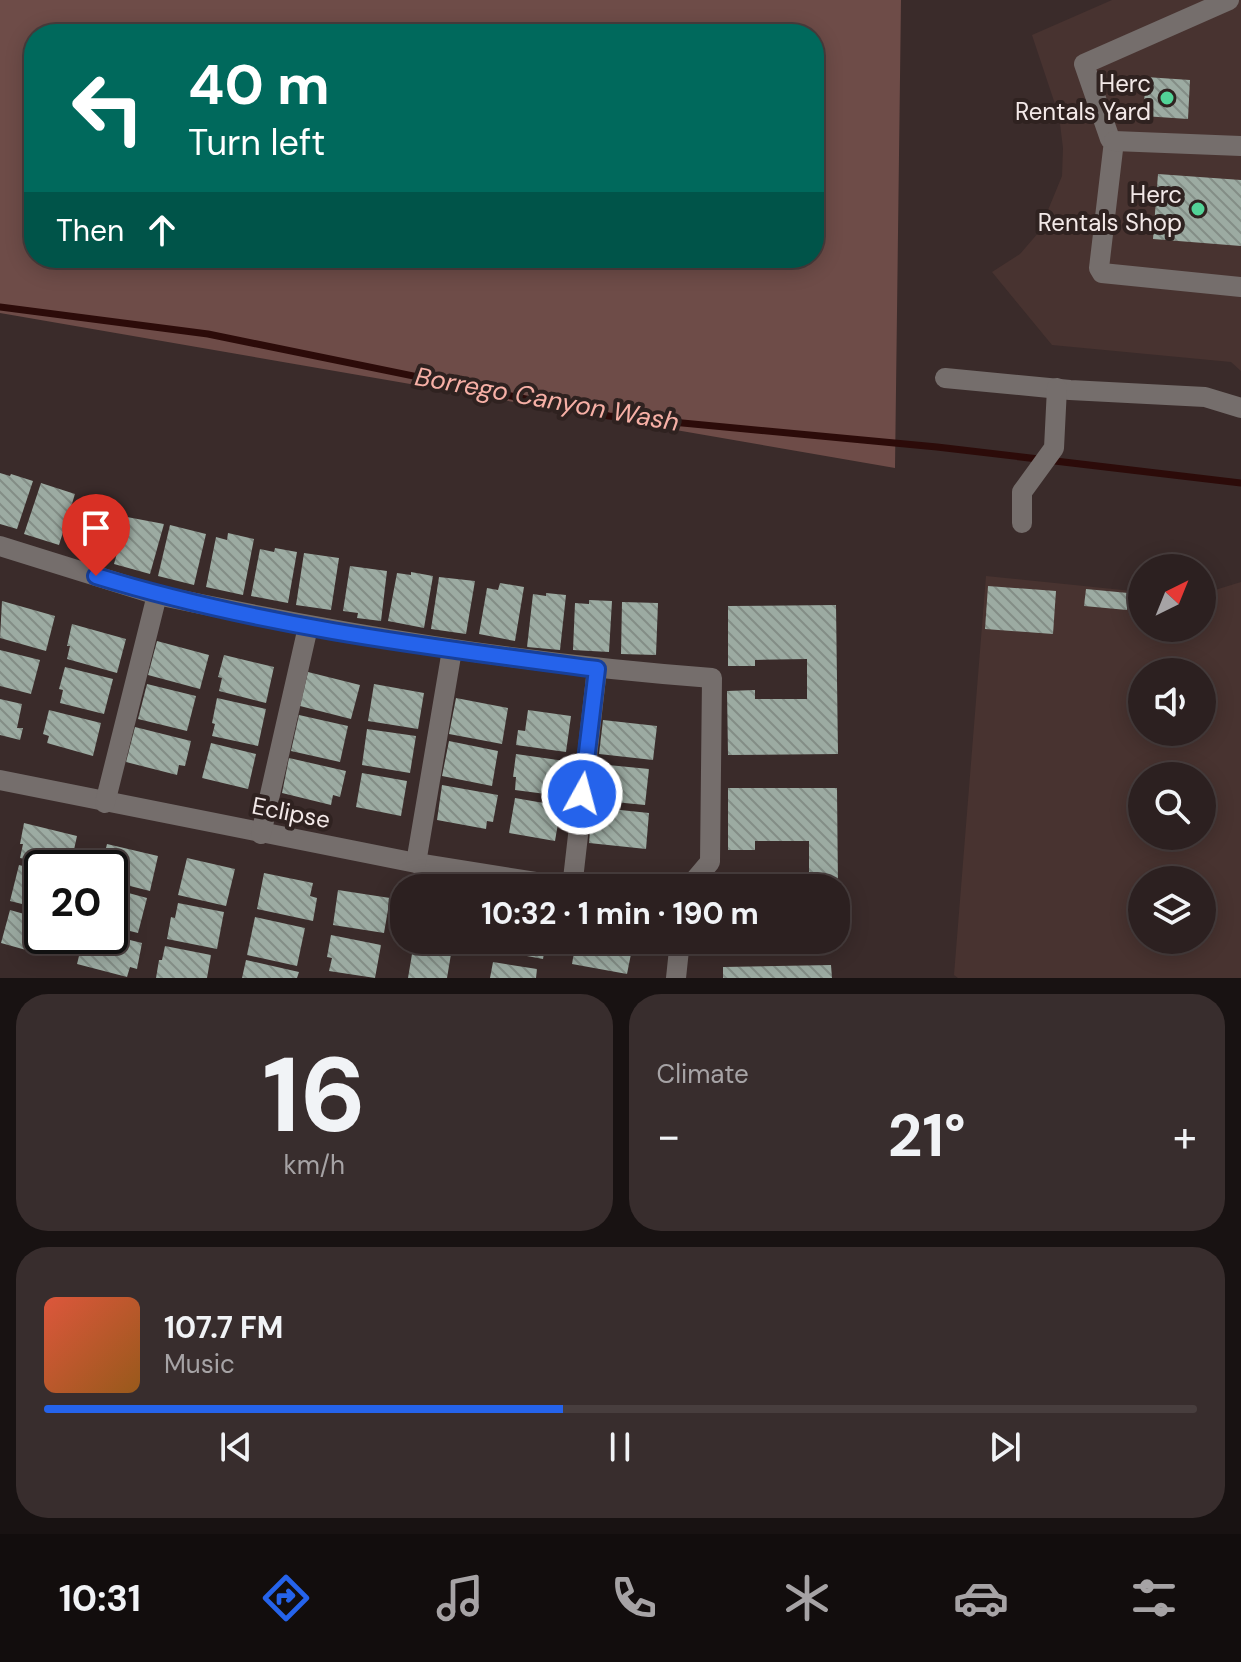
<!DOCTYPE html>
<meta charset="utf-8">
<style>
:root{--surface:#2c2020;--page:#382d2d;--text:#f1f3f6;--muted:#a6a3a5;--line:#483e3e;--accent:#2563eb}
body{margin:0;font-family:"DM Sans",sans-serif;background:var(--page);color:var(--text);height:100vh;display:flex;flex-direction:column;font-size:30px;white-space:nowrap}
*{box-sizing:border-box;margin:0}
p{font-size:26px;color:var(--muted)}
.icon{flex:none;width:44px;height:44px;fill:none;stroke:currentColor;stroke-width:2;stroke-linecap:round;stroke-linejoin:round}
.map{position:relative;height:978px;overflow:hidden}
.panel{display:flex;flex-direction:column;gap:16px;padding:16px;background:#181212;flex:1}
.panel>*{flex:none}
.banner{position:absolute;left:24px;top:24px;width:800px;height:244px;border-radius:32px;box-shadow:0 4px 20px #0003,0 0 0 2px var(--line);background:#00695c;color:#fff;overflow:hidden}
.needle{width:52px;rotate:43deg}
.fabs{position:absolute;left:1128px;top:554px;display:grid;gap:16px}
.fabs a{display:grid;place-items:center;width:88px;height:88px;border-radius:50%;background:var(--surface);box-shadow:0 4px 20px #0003,0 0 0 2px var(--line);font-size:40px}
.speed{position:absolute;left:24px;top:850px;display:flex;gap:16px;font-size:40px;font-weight:700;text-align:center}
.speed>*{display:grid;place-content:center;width:104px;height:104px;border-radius:50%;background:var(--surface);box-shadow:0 4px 20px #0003,0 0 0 2px var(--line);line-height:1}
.speed .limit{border:4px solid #111;border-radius:12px;background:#fff;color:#111}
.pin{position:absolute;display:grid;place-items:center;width:68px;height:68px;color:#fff;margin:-82px -34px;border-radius:50% 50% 50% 0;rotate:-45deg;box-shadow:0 0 8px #0007}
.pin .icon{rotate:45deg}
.me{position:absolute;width:88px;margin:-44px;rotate:7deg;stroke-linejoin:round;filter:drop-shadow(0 0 6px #0008)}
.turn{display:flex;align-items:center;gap:28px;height:168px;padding:0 32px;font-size:36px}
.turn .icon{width:104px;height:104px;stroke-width:2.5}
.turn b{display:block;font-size:56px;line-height:68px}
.then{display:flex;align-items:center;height:76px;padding:0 32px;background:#0003;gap:16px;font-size:30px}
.big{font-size:60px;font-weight:700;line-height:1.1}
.panel .widget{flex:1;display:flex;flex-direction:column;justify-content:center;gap:12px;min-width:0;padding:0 28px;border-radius:32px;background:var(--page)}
.panel .dial{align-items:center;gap:0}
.dial b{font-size:104px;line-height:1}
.song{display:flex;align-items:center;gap:24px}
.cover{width:96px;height:96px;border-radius:12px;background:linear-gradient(135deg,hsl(10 70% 55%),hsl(30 70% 35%))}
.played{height:8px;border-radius:4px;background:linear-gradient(90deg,var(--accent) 45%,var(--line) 45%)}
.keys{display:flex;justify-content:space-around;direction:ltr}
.heat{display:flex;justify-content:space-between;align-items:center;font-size:44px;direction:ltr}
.panel .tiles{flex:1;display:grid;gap:16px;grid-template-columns:1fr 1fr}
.widget:last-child{grid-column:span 2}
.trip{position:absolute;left:390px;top:874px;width:460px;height:80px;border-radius:32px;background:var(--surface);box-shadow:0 4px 20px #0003,0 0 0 2px var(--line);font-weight:700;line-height:80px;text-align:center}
.tab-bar{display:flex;height:128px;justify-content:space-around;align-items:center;background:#120d0d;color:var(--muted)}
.tab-bar .icon{width:56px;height:56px}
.tab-bar .active{color:var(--accent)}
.tab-bar b{font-size:36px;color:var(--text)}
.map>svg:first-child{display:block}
.built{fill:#483330;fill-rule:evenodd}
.green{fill:#6e4c48;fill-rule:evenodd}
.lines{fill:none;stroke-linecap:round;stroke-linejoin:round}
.stream{stroke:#2c0b09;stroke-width:7}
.building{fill:url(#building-back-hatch)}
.minor{stroke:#756e6c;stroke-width:20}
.route-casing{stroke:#184099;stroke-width:20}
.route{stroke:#2563eb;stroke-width:14}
.poi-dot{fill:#52d397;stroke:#2f2220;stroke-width:3}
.labels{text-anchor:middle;stroke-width:8;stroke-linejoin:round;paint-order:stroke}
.poi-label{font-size:24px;fill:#f3e9e8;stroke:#2f2220;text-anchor:end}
.street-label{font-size:24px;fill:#f3e9e8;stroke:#2f2220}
.water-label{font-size:26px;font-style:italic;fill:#f7b0a6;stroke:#2f2220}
</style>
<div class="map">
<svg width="1241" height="978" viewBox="0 0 1241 978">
<defs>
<pattern id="building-back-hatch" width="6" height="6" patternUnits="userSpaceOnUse" patternTransform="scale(2)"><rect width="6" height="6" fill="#9caba2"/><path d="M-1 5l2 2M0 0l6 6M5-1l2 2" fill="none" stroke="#838d86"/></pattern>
</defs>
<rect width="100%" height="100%" fill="#3a2b2a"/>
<!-- built -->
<g class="built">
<polygon points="1112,0 1241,0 1241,371 1231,362 1052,345 992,272 1020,254 1039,232 1062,176 1063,148 1059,116 1032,35"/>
<path d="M986,576L1142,592V628H1202V594L1241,582V978H958L954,975ZM1142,672H1202V732H1142ZM1142,776H1202V836H1142ZM1142,880H1202V940H1142Z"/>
</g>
<!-- green -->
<path class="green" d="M0,0H901L895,468L0,313ZM34,34H814V258H34Z"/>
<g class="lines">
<!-- stream -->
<polyline class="stream" points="0,307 208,334 609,416 937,447 1241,483"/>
</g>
<!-- building -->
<g class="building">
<polygon points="1146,77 1190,80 1188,119 1143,116"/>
<polygon points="1158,174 1241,180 1241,246 1153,239"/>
<polygon points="0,473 10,476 11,474 33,481 17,529 0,524"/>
<polygon points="41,483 75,494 59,545 24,534"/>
<polygon points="97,499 122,507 106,560 69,548 84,501 95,505"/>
<polygon points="127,517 164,524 150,574 114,564"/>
<polygon points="170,525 206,534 194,585 158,576"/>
<polygon points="228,533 254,539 243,595 206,587 216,537 227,540"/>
<polygon points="275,548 297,552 288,603 251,596 260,549 274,552"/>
<polygon points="304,553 339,558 331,610 296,605"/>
<polygon points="350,566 387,571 381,621 357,618 358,613 343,611"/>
<polygon points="411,572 433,576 424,628 388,621 397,573 411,575"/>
<polygon points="439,577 475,581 466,634 431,629"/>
<polygon points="500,583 524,587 515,641 479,634 487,588 498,590"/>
<polygon points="988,586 1056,591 1053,634 985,629"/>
<polygon points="1086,589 1128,593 1127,610 1084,606"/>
<polygon points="546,593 566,595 560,650 527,647 533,594 546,596"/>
<polygon points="589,600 612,601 609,652 573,650 575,603 589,604"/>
<polygon points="2,601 55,616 46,651 0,638"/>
<polygon points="622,602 658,603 656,655 621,654"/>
<polygon points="836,605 838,754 728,755 727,691 755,690 755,699 807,699 807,659 755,660 755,666 728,666 728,606"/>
<polygon points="72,624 126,639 117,673 67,659 70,646 67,646"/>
<polygon points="157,641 209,655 200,689 148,675"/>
<polygon points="0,650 40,660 31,694 0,686"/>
<polygon points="224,655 274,667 266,703 219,691 222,678 218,677"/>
<polygon points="65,667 113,679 104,714 60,703 63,690 59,689"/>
<polygon points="308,672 360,685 351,719 300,706"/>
<polygon points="147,684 196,696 187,731 138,719"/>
<polygon points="374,684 424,693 418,729 368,721"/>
<polygon points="217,698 266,709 258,746 212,736 215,724 212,723"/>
<polygon points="456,698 508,708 502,744 449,734"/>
<polygon points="0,699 22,704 17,728 23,728 20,740 0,735"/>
<polygon points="49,710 101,723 93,756 47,743 49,736 43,734"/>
<polygon points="528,710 571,716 566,752 516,745 518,730 525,731"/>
<polygon points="299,715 348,726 340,762 291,751"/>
<polygon points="603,720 657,726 653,760 599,754"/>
<polygon points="135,727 191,741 185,766 179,765 177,775 126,762"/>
<polygon points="367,729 416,736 410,773 362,765"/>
<polygon points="449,741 498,751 492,786 442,776"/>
<polygon points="211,743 256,754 248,789 202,778"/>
<polygon points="516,754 565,761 561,796 515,790 516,777 513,777"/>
<polygon points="289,758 346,771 340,797 333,795 331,805 282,793"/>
<polygon points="598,764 649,769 645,805 594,800"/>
<polygon points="362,773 407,781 401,816 356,807"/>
<polygon points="442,785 498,795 493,822 487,821 486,829 437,820"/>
<polygon points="728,788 837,788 838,888 728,888 728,874 755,874 755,881 809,881 809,841 755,841 755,850 728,850"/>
<polygon points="515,798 561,806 555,841 509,833"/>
<polygon points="592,807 649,813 646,849 589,843"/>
<polygon points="24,823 77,836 70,868 20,858 23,844 20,844"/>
<polygon points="107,844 158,856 150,891 110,881 110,868 101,868"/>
<polygon points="187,858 235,869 226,906 178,895"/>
<polygon points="19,865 42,871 42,909 10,901"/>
<polygon points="264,873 313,883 310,896 317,898 313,921 257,909"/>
<polygon points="110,888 147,898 138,933 110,926"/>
<polygon points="338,890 390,898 384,933 333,925"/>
<polygon points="178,903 224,912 217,949 167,939 171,917 175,918"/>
<polygon points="10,910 42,919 42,936 49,936 44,955 1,943"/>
<polygon points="255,917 305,928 297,966 247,955"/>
<polygon points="110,935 142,943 137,969 130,967 127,977 77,964 84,936"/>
<polygon points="331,935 381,945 375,978 329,971 332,958 327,957"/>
<polygon points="430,940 468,940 467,948"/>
<polygon points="496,940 546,940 543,959 494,950"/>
<polygon points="576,940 625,940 624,947 632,949 627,974 572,964"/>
<polygon points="165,946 211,955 207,978 156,978 159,960 162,960"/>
<polygon points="413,948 451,954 447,978 408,978"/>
<polygon points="246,960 299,972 297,978 242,978"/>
<polygon points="493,962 537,969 536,978 490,978"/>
<polygon points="831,965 832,978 723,978 723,967"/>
</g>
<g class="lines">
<!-- minor -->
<g class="minor">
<polyline points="1229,0 1084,64 1110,139 1114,141 1099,268 1102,273 1241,287"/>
<polyline points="1114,141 1241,146"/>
<polyline points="945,378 1070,390 1205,397 1241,408"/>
<polyline points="1022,523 1022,492 1054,448 1057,388"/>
<polyline points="0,546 157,595"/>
<polyline points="0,780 416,863 574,888"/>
<path d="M105,803L157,595C343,634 522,664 712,678L710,862L688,888"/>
<polyline points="261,834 308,627"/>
<polyline points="416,863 452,650"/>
<polyline points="572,888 597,669"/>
<polyline points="676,978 680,940"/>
</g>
</g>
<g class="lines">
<defs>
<path id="route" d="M96,576C258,626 429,647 597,669L582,794"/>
</defs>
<!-- route casing -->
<use href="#route" class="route-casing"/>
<!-- route -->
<use href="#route" class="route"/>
</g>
<!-- markers -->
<g class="poi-dot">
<circle cx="1167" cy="98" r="8"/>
<circle cx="1198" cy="209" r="8"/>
</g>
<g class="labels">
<!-- poi labels -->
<g class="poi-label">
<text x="1151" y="92">Herc<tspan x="1151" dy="28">Rentals Yard</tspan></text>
<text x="1182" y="203">Herc<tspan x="1182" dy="28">Rentals Shop</tspan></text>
</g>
<!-- street labels -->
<g class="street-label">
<text transform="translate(291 813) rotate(11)" y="8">Eclipse</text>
</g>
<!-- water labels -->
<g class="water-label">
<text transform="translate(547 399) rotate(10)" y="9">Borrego Canyon Wash</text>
</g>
</g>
</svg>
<div class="fabs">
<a><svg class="needle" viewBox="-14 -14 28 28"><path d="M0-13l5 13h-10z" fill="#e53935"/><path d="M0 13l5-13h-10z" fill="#a6a3a5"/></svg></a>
<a><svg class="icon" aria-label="sound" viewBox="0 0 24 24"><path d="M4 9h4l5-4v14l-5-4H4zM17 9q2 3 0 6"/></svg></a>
<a><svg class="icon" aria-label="search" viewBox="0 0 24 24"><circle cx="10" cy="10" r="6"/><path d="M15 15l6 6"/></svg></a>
<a><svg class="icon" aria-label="layers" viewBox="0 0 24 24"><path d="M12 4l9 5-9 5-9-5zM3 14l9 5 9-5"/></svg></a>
</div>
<div class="speed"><div class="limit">20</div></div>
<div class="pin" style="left:96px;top:576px;background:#d93025"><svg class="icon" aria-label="arrive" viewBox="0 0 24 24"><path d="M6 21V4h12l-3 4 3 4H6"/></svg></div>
<svg class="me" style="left:582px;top:794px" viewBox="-20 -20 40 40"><circle r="17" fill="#2563eb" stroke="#fff" stroke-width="3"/><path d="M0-11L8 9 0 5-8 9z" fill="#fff"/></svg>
<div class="trip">10:32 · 1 min · 190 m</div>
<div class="banner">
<div class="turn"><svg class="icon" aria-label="left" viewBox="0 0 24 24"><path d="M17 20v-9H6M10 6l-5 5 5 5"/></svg><div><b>40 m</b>Turn left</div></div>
<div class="then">Then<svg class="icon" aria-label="ahead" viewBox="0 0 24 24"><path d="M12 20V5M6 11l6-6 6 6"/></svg></div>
</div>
</div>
<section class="panel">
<div class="tiles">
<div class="widget dial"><b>16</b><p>km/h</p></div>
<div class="widget"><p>Climate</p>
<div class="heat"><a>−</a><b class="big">21°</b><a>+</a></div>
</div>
<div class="widget">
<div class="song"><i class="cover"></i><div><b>107.7 FM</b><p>Music</p></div></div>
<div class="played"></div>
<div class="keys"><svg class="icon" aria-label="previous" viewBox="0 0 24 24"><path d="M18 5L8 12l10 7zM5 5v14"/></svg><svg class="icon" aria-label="pause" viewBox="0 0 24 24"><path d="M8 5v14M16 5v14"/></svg><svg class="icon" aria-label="next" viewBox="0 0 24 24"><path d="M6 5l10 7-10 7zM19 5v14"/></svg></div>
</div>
</div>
</section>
<nav class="tab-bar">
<b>10:31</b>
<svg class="icon active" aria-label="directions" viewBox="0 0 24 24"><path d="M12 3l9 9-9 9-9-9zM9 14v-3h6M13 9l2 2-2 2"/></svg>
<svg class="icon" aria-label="music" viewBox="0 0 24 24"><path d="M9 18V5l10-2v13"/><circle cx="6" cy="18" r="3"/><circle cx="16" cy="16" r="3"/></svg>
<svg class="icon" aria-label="phone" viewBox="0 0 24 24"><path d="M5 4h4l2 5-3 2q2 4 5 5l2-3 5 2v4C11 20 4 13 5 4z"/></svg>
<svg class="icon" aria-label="climate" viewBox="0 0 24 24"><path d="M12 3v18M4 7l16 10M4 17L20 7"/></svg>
<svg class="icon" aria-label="car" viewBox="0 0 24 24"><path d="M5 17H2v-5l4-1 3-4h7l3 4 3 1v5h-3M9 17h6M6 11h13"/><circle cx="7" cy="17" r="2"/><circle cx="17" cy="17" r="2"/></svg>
<svg class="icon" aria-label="filters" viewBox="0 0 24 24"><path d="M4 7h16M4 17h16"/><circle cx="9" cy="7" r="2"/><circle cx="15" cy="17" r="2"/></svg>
</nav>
